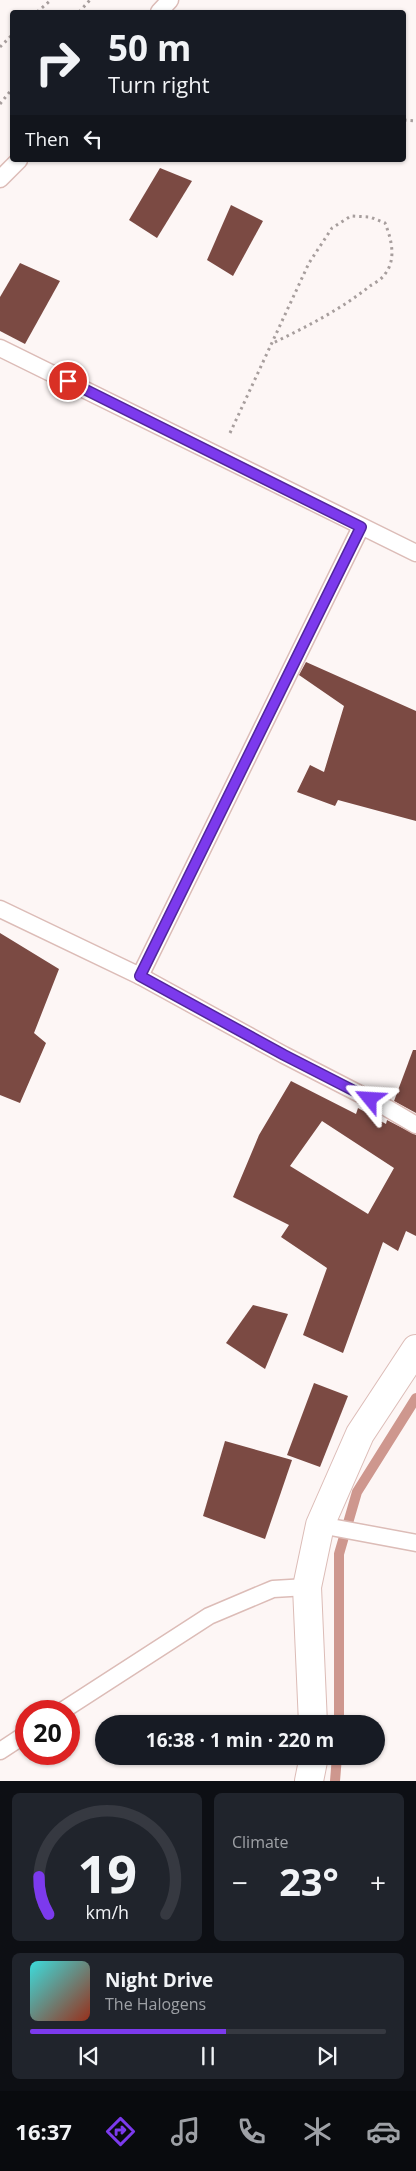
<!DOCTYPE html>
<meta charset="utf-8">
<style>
:root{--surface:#171b24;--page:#20242c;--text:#f1f3f6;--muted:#9ea1a6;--line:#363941;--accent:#7c3aed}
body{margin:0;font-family:"Open Sans",sans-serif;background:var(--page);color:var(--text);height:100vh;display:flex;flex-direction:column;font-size:19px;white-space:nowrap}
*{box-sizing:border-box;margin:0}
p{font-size:16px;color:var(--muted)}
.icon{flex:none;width:28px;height:28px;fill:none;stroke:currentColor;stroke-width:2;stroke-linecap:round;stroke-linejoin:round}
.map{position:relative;height:1781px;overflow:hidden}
.drawer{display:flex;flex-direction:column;gap:12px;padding:12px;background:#0d0f14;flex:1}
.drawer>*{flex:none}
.hud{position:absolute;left:10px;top:10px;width:396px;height:152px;border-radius:5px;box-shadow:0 1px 4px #0004;background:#171b24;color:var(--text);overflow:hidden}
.speed{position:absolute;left:15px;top:1700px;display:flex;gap:10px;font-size:25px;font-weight:700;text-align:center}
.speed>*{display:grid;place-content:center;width:65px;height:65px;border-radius:50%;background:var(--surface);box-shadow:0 1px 4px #0004;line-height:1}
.speed .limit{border:8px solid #d22;background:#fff;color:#111}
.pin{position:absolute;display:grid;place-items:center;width:42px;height:42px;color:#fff;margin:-21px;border:2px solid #fff;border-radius:50%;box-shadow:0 1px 5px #0007}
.me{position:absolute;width:55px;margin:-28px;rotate:297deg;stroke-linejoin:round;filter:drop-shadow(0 0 4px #0008)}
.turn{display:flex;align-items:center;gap:18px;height:105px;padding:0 15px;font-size:22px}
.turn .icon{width:65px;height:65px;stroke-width:2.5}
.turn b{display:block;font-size:35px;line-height:42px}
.then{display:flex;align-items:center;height:48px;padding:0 15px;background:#0003;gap:10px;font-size:19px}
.big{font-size:38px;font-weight:700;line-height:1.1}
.drawer .widget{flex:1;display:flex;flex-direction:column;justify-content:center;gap:8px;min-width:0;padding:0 18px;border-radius:8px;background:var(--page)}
.drawer .dial{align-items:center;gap:0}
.dial svg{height:130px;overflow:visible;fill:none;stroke:var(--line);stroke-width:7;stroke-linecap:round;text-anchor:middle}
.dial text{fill:var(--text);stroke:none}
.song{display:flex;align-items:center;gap:15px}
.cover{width:60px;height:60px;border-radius:8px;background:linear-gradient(135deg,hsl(180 70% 55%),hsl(10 70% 35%))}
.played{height:5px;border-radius:2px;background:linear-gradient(90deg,var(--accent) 55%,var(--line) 55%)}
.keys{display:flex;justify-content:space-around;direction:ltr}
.heat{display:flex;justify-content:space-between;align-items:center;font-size:28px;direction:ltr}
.drawer .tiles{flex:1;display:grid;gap:12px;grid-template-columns:1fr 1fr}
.widget:last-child{grid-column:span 2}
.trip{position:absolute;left:95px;top:1715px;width:290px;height:50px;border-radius:25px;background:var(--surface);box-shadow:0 1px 4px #0004;font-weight:700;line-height:50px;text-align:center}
.menu{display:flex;height:80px;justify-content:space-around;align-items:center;background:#090b0e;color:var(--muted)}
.menu .icon{width:35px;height:35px}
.menu .current{color:var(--accent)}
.menu b{font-size:22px;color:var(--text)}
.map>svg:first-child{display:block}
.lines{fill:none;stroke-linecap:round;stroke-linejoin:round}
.stream{stroke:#ce978e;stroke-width:10}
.building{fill:#7b4a43;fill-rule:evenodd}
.service-casing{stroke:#dcbcb7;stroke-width:19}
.minor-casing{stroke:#dcbcb7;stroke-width:30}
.path{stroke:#a79e9d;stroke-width:3;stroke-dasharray:2.5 4;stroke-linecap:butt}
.service{stroke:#fff;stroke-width:16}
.minor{stroke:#fff;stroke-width:28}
.route-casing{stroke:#51269a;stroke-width:12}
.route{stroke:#7c3aed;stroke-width:9}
</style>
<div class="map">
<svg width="416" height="1781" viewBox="0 0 416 1781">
<rect width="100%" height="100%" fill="#fdf6f5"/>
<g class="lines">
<!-- stream -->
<g class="stream">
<polyline points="339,1724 339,1554 357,1492 416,1398"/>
<polyline points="335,1781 337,1756"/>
</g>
</g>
<!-- building -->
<g class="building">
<polygon points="160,168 192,181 157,238 129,220"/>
<polygon points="231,205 263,221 233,276 207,260"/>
<polygon points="20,263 60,281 25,344 0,331 0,297"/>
<polygon points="306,662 416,711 416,821 338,800 335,806 297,792 310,765 324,772 344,706 299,675"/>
<polygon points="0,933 59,969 34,1033 46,1043 20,1103 0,1095"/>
<polygon points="413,1050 416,1050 416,1113 394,1101"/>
<path d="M291,1081L356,1114L358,1108L386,1124L387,1120L416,1135V1236L406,1231L398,1251L383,1242L343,1353L303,1335L327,1268L281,1237L289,1225L233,1197L259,1135ZM322,1121L394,1168L368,1214L290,1166Z"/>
<polygon points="253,1305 288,1314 265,1369 226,1343"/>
<polygon points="314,1383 348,1396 320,1467 287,1455"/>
<polygon points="225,1441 292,1460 265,1539 203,1516"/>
</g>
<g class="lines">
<defs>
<g id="service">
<polyline points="159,12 170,0"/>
<polyline points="0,179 19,160"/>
<polyline points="0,348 416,553"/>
<polyline points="0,909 140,976 284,1055 387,1108 416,1125"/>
<polyline points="140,976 361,527"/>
<polyline points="320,1525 416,1543"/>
<polyline points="62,1711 209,1616 273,1589 307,1587"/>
<polyline points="0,1751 26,1734"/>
</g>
<g id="minor">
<polyline points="313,1724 307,1587 320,1525 360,1434 416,1349"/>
<polyline points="309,1781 314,1756"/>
</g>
</defs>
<!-- service casing -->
<use href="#service" class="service-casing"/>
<!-- minor casing -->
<use href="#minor" class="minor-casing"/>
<!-- path -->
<g class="path">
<polyline points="37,12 51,0"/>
<polyline points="79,12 90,0"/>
<polyline points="0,47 12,35"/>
<polyline points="0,104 12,89"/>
<polyline points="404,120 416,121"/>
<path d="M230,433L309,263L332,228L351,216L370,217L385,223C391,238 397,259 385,274C382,279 375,283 370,286C340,310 306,327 271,344"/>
</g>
<!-- service -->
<use href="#service" class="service"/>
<!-- minor -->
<use href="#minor" class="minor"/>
</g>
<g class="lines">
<defs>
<polyline id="route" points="68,381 361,527 140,976 284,1055 370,1099"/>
</defs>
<!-- route casing -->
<use href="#route" class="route-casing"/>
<!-- route -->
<use href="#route" class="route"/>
</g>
</svg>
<div class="speed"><div class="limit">20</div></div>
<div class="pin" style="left:68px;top:381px;background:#d93025"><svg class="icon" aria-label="arrive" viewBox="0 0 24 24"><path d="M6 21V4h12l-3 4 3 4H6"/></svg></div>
<svg class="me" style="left:370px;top:1099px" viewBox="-20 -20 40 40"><path d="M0-17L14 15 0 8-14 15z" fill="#7c3aed" stroke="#fff" stroke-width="4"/></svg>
<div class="trip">16:38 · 1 min · 220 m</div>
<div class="hud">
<div class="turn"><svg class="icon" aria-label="right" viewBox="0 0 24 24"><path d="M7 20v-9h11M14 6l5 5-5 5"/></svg><div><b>50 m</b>Turn right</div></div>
<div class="then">Then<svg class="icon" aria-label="left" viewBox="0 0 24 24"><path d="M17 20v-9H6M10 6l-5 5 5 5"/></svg></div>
</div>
</div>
<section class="drawer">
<div class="tiles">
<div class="widget dial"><svg viewBox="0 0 100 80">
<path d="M14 69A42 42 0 1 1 86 69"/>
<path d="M14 69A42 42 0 0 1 8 46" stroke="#7c3aed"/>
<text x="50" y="56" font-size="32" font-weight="700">19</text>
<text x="50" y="72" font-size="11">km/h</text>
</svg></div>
<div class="widget"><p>Climate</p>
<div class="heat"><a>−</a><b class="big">23°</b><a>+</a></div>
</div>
<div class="widget">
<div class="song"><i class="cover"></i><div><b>Night Drive</b><p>The Halogens</p></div></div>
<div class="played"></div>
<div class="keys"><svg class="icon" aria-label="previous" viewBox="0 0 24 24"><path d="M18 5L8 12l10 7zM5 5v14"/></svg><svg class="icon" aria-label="pause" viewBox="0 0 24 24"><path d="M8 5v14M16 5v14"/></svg><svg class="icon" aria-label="next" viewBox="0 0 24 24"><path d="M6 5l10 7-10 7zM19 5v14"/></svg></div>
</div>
</div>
</section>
<nav class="menu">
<b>16:37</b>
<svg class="icon current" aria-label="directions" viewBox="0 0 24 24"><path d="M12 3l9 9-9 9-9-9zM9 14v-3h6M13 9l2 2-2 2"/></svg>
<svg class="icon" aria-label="music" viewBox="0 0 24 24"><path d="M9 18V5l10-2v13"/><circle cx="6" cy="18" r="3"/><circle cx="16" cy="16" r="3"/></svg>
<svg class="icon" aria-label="phone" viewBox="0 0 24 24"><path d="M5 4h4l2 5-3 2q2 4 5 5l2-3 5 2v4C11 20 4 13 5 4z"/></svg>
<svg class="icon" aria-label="climate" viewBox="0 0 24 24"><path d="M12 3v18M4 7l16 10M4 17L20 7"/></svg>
<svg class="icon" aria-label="car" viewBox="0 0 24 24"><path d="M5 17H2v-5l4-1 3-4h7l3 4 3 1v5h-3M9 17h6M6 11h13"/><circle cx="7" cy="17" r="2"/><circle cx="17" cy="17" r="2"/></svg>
</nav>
